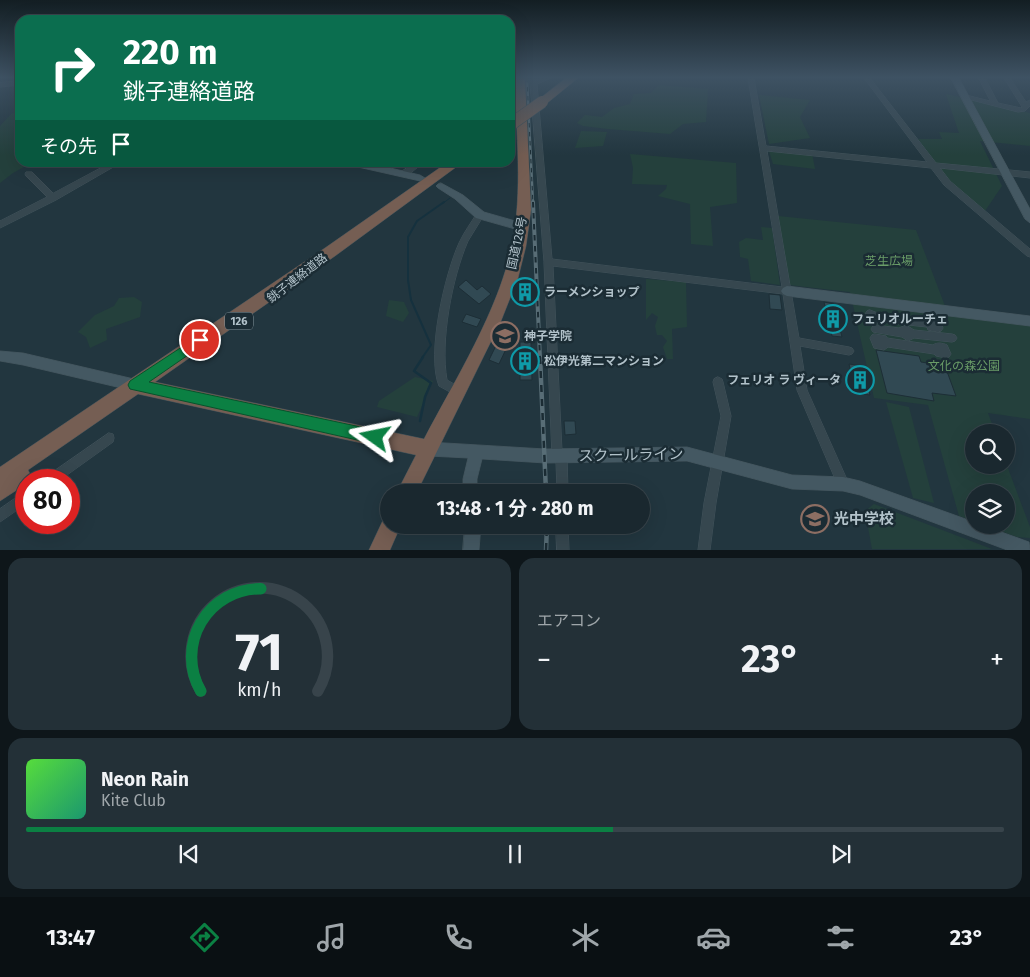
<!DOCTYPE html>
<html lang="ja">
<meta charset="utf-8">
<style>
:root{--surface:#1a282f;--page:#233037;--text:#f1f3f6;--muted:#9fa6aa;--line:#38444b;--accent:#0b8043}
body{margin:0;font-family:"Fira Sans","Noto Sans JP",sans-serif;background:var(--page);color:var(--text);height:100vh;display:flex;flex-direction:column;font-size:19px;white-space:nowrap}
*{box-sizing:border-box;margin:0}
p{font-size:16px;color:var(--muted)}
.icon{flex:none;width:28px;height:28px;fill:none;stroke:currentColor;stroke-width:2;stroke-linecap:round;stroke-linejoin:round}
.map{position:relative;height:550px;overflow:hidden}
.sheet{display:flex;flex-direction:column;gap:8px;padding:8px;background:#0e161a;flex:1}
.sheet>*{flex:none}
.banner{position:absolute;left:15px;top:15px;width:500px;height:152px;border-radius:15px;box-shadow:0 5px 20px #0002,0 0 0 1px var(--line);background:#0b6e4f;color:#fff;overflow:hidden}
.tools{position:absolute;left:965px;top:424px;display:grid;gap:10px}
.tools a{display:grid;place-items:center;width:50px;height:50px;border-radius:50%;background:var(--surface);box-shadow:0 5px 20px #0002,0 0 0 1px var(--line);font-size:25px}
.speed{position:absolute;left:15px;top:469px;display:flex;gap:10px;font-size:25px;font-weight:700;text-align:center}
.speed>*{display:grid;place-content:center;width:65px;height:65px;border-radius:50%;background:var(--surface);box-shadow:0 5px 20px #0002,0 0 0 1px var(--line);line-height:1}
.speed .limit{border:8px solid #d22;background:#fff;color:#111}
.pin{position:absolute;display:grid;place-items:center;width:42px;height:42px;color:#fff;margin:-21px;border:2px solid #fff;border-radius:50%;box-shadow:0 1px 5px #0007}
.me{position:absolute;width:55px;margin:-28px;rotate:282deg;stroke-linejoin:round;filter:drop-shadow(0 0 4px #0008)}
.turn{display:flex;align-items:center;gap:18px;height:105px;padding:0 25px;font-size:22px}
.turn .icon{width:65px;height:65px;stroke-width:2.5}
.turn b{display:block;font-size:35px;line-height:42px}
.then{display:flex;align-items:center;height:48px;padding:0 25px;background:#0003;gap:10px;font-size:19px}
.big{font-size:38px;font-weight:700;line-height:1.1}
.sheet .widget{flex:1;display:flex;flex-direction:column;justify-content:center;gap:8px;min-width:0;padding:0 18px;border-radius:15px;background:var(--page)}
.sheet .dial{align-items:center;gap:0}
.dial svg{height:130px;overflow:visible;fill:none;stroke:var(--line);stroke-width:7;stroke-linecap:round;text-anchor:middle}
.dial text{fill:var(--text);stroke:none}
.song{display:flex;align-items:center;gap:15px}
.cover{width:60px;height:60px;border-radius:8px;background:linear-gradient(135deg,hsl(110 70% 55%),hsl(160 70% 35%))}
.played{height:5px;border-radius:2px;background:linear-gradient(90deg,var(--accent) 60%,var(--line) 60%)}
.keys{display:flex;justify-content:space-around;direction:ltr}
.heat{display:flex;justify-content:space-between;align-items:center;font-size:28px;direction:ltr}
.sheet .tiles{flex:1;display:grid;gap:8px;grid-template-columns:1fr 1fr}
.widget:last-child{grid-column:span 2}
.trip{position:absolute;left:380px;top:484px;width:270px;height:50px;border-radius:25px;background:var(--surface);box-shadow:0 5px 20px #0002,0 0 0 1px var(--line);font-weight:700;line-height:50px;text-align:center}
.dock{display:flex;height:80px;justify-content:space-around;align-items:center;background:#0a1013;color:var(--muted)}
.dock .icon{width:35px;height:35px}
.dock .current{color:var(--accent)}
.dock b{font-size:22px;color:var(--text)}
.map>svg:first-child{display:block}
.green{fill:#24403c}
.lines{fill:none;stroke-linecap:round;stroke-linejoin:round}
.stream-far2{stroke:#15313e;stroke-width:1}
.stream-far1{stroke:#15313e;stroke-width:2}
.stream{stroke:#15313e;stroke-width:2.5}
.building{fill:#314953;stroke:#1d2e36}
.street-casing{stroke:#42535b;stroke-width:1}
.secondary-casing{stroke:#42535b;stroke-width:1}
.highway-casing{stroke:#41525a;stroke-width:1}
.street{fill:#36474f;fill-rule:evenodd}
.secondary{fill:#445862;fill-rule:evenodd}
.highway{fill:#755e53;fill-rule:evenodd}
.rail-far2-casing{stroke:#586d76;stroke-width:2.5}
.rail-far1-casing{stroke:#586d76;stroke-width:4}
.rail-casing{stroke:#586d76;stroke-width:4.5}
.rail-far2{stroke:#1b2c34;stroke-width:1;stroke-dasharray:4.5;stroke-linecap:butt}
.rail-far1{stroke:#1b2c34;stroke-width:2;stroke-dasharray:5.5;stroke-linecap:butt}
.rail{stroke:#1b2c34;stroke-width:2.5;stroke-dasharray:7;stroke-linecap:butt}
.highway-bridge-casing{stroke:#41525a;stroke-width:13;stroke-linecap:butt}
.highway-bridge{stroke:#755e53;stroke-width:12}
.route{fill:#0b8043;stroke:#07532c}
.labels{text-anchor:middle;stroke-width:5;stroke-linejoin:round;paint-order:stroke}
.shield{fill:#1b2c34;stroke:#85959d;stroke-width:1}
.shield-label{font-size:11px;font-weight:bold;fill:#b2c2ca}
.street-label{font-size:12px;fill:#b2c2ca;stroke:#1b2c34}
.park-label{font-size:12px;fill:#6a9d68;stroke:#1b2c34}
.poi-label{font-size:12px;font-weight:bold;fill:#b2c2ca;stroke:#1b2c34;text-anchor:start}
.near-street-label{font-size:15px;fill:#b2c2ca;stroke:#1b2c34}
.near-poi-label{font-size:15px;font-weight:bold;fill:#b2c2ca;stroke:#1b2c34;text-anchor:start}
</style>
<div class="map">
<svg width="1030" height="550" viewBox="0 0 1030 550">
<rect width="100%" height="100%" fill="#22363f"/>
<!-- green -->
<g class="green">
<polygon points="659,85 708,89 706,122 683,124 670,134 608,129 583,126 577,123 585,115 602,117 614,108 630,104 634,94 651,93"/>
<polygon points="946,94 1030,113 1030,146 980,141 1002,186 985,211 949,181 918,139 942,139 939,132 959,133"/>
<polygon points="759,95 810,100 800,117 810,138 769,144"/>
<polygon points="20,110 20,162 31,163 13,173 0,183 0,126 11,114"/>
<polygon points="581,131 607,132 603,146 575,148"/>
<polygon points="768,148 812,153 815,169 773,164"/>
<polygon points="630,154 736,163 737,203 710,207 713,246 691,244 690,204 658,196 666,189 667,185 632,184 633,168"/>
<polygon points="778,216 916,230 947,311 1030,321 1030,419 988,413 995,432 974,432 974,465 1006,465 1006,463 1030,527 1030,538 1017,537 984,525 1006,525 1006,492 974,492 974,521 959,516 928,405 874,398 850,292 789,285"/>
<polygon points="761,227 772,228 780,285 751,281 748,259 740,257 739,242 746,238 763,240"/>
<polygon points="646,279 686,282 687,327 672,329 673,359 667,359 663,347 667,341 662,335 657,335 655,326 658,317 652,313 646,320"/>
<polygon points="134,297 142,302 140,317 106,329 107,340 90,348 86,337 78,332 95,315 114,306 119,298"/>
<polygon points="389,300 404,302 409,313 403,322 386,316"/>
<polygon points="415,377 433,381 417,417 377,407 379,401"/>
<polygon points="886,402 909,407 934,503 913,498"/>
<polygon points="874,504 992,549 872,549 865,511"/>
</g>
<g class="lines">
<!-- stream-far2 -->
<polyline class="stream-far2" points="442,204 450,198"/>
<!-- stream-far1 -->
<polyline class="stream-far1" points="422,358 431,345 411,300 408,280 408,237 417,221 444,202"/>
<!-- stream -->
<polyline class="stream" points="420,421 425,397 431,383 414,371 423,357"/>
</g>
<!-- building -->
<g class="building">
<polygon points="466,280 477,290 482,286 491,294 479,304 458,287"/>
<polygon points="769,294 780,295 782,310 770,309"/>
<polygon points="824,302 834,304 842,337 832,336"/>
<polygon points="466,314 481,319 477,327 462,322"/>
<polygon points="505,327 515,330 499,364 489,360"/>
<polygon points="520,342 531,342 532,380 520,380"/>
<polygon points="876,350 919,356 921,362 945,366 956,396 932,393 934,401 887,393"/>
<polygon points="849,364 863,366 870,395 856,393"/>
<polygon points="564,421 575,421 576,434 565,435"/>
</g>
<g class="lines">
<defs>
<g id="street">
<polygon points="530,78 536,78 536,80 542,78 551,78 537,84 552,259 782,287 748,78 754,78 766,146 927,162 864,78 870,78 936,163 1030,172 1030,178 940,168 950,181 1030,249 1030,257 1027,256 944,185 931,168 767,151 799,338 849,347 852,348 854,351 852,354 849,355 800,346 807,390 849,484 847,488 843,490 839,488 797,390 783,294 553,266 562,451 566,452 567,456 568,492 557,492 556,461 553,460 552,456 544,262"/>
<polygon points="979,78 985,78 998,103 1021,108 1022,107 1004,78 1010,78 1026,102 1030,100 1030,106 1025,111 1018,112 964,98 964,96 966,95 990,101"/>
<polygon points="20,81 20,85 0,87 0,83"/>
<polygon points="112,162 122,162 56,200 0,228 0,221 47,197 26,176 25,174 26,172 32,172 53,193"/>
<polygon points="415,162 424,162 407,176 401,176 400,174 401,172"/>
<path d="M480,212L484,215C479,224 473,232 468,241C452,278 440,341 447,380L463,389L464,392L463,395L459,397L439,386C426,354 445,274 459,243C464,232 471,223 477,213Z"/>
<path d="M870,310L880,314L925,319C929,316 935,318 939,319L943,328L941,331L938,332L928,330L927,327L881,322L877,324L868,322L865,314L867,311Z"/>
<polygon points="876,325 899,328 906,325 914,330 952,334 955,335 957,338 955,341 952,342 914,338 908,341 902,337 873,332 871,329 873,326"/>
<path d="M875,334L886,336L887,338L933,345C937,342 943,343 947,345L951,354L949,357L946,358L936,356L934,354L888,347L884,350L874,348L870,338L872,335Z"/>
<polygon points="718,377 722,379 723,382 731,416 716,503 710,550 698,550 704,503 721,416 713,382 714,379"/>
<polygon points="109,433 113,434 114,438 113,442 60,480 45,480 47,476"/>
<polygon points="26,491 26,504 0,522 0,509"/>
<polygon points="556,525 568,525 569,550 557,550"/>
</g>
<g id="secondary">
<polygon points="951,78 959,78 1030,209 1030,223 1025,219"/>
<polygon points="345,162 365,162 420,175 425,178 420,181 349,165"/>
<polygon points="441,183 463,195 484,212 526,224 527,227 522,231 476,218 455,199 438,188 436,186 438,184"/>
<polygon points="787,286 1030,316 1030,326 787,296 783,294 781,291 783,288"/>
<polygon points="0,351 23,353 134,379 139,381 140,385 139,389 134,391 23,365 0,361"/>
<polygon points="429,442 545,449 687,447 792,475 843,477 860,481 974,522 974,525 982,525 1029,542 1030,550 1007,550 860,495 843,491 792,489 687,461 545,463 482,459 477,479 477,492 463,492 463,479 468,458 429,456 424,454 422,449 424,444"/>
<polygon points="465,525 481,525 479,550 463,550"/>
</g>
<g id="highway">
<path d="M515,78H525L531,210L526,246L518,278L501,321L417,492H397L416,455L138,394L28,470L31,476L29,480H26V484L0,501V467L325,248L448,162H463L335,256L155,382L424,439C455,380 499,310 512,245C523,192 516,132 515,78Z"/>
<polygon points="566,78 578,78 546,104 538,104 536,102 538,100"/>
<polygon points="389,516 389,525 401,525 390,550 369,550 384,518"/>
</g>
</defs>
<!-- street casing -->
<use href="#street" class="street-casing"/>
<!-- secondary casing -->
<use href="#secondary" class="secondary-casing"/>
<!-- highway casing -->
<use href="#highway" class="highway-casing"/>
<!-- street -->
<use href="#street" class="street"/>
<!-- secondary -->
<use href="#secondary" class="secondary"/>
<!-- highway -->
<use href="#highway" class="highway"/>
<defs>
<polyline id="rail-far2" points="527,78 533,204"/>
<polyline id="rail-far1" points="533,202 540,358"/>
<g id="rail">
<polyline points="540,357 546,492"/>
<polyline points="546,550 547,525"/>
</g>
</defs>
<!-- rail-far2 casing -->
<use href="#rail-far2" class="rail-far2-casing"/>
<!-- rail-far1 casing -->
<use href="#rail-far1" class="rail-far1-casing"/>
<!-- rail casing -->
<use href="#rail" class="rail-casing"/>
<!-- rail-far2 -->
<use href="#rail-far2" class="rail-far2"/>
<!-- rail-far1 -->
<use href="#rail-far1" class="rail-far1"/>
<!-- rail -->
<use href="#rail" class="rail"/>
<defs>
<polyline id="highway-bridge" points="510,125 542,102"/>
</defs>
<!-- highway-bridge casing -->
<use href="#highway-bridge" class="highway-bridge-casing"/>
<!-- highway-bridge -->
<use href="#highway-bridge" class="highway-bridge"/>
</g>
<!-- sky -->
<linearGradient id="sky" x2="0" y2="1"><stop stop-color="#131e23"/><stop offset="0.5" stop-color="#3e5263"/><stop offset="1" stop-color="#3e5263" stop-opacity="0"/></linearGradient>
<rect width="1030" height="155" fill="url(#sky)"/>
<!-- route -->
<polygon class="route" points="200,335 204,337 206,340 204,344 149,382 375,430 380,432 382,437 380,442 375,444 130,389 128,385 130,381"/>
<!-- icons -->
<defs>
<symbol id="building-ring" viewBox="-11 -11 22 22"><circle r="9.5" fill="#1b2c34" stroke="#0f9aa8" stroke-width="1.5"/><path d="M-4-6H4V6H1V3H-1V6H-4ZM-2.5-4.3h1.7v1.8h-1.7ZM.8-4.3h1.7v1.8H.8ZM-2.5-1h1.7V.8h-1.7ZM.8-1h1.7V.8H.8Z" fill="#0f9aa8"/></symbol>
<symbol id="school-ring" viewBox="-11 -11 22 22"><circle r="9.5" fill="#1b2c34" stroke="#8d6e63" stroke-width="1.5"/><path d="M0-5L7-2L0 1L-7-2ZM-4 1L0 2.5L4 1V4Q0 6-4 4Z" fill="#8d6e63"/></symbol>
</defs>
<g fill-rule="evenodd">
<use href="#building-ring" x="509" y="276" width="32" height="32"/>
<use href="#building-ring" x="817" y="303" width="32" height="32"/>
<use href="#school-ring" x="489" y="320" width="32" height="32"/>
<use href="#building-ring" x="509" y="345" width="32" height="32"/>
<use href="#building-ring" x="844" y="364" width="32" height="32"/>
<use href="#school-ring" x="799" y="503" width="32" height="32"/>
</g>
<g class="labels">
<!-- shield labels -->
<rect class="shield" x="225" y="312.5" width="28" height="17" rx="4"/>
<g class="shield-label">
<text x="239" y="325">126</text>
</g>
<!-- street labels -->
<g class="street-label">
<text transform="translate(517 243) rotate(-78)" y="4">国道126号</text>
<text transform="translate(297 278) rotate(-38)" y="4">銚子連絡道路</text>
</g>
<!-- park labels -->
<g class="park-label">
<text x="889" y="265">芝生広場</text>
<text x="964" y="370">文化の森公園</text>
</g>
<!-- poi labels -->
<g class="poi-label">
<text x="544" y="296">ラーメンショップ</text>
<text x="852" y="323">フェリオルーチェ</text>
<text x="524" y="340">神子学院</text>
<text x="544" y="365">松伊光第二マンション</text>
<text x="841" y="384" text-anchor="end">フェリオ ラ ヴィータ</text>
</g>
<!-- near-street labels -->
<g class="near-street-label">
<text transform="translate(631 455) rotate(-1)" y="5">スクールライン</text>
</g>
<!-- near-poi labels -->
<g class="near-poi-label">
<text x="834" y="524">光中学校</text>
</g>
</g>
</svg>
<div class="tools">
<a><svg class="icon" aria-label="search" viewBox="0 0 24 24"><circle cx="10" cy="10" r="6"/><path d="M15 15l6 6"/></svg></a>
<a><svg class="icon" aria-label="layers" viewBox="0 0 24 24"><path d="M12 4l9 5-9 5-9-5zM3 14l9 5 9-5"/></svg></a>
</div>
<div class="speed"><div class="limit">80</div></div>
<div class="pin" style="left:200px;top:340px;background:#d93025"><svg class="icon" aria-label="arrive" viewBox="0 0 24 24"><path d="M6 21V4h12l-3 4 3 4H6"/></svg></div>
<svg class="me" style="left:375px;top:437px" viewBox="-20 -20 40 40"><path d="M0-17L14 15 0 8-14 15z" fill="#0b8043" stroke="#fff" stroke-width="4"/></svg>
<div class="trip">13:48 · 1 分 · 280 m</div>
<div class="banner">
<div class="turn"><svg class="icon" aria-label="right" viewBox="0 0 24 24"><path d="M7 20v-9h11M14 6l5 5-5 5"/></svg><div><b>220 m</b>銚子連絡道路</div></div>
<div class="then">その先<svg class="icon" aria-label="arrive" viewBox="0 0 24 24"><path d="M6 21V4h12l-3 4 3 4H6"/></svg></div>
</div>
</div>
<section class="sheet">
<div class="tiles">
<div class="widget dial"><svg viewBox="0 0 100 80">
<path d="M14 69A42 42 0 1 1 86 69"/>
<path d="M14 69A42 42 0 0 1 51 6" stroke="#0b8043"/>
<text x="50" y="56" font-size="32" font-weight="700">71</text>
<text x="50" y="72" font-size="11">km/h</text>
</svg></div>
<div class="widget"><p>エアコン</p>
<div class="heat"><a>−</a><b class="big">23°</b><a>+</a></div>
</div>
<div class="widget">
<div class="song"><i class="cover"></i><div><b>Neon Rain</b><p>Kite Club</p></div></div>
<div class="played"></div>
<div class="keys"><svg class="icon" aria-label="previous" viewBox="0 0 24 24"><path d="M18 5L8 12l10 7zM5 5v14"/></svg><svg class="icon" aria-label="pause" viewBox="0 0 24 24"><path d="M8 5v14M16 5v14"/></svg><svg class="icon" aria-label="next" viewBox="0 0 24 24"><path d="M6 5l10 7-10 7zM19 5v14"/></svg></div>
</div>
</div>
</section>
<nav class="dock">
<b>13:47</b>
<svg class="icon current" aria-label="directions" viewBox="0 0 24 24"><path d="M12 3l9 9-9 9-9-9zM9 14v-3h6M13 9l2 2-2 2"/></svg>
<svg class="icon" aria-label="music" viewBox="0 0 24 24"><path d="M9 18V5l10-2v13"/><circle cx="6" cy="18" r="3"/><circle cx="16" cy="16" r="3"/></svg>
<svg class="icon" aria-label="phone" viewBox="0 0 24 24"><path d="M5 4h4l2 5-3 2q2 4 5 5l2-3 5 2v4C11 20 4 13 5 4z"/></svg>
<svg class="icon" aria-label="climate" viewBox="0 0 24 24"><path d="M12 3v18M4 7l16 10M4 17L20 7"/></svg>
<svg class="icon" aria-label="car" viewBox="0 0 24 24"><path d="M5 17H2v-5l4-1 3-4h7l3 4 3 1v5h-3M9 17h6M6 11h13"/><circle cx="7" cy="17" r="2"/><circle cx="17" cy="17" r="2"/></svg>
<svg class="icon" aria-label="filters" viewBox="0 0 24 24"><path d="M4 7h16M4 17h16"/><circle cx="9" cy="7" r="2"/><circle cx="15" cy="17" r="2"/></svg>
<b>23°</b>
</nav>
